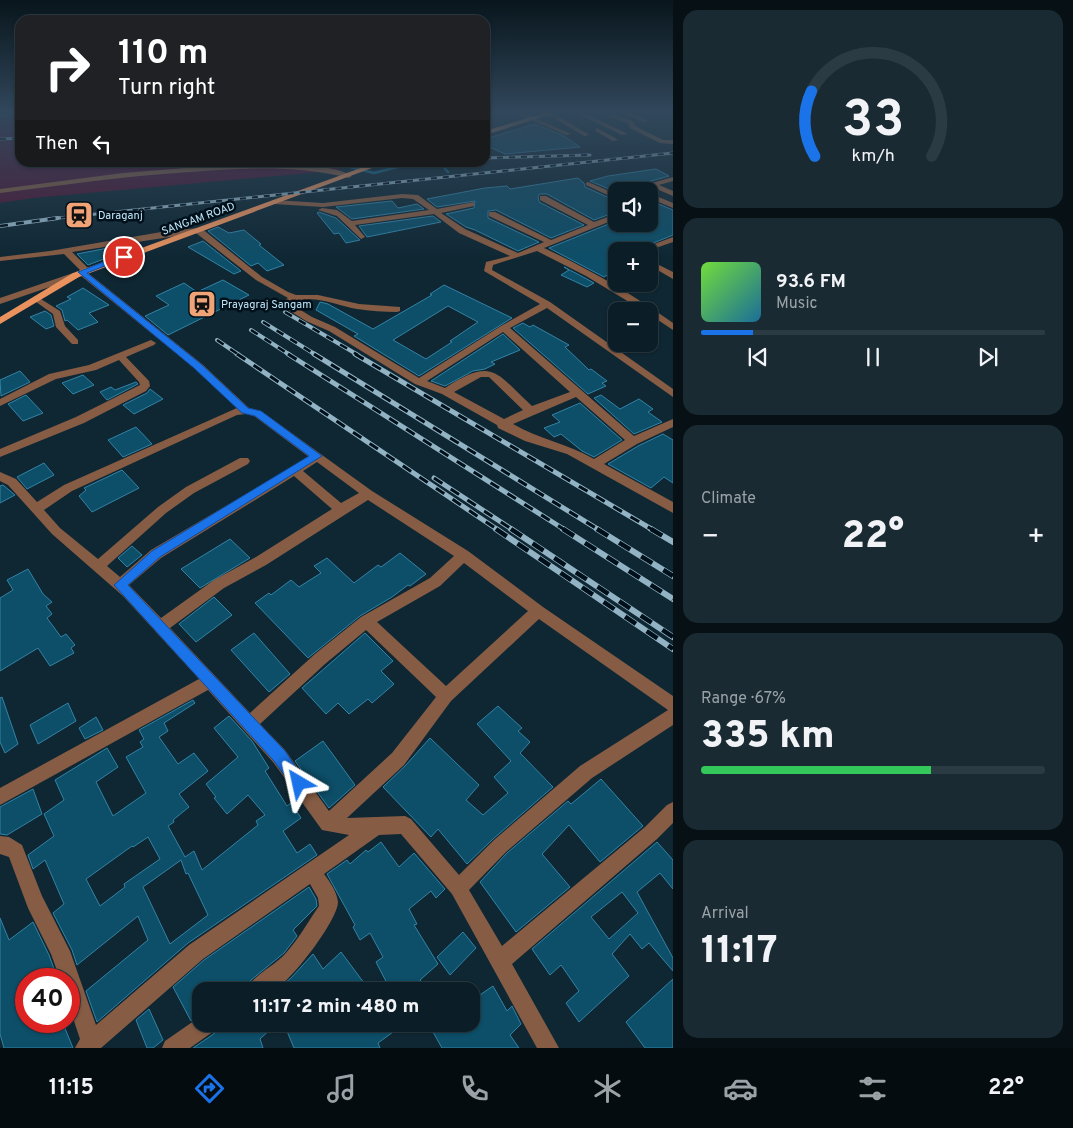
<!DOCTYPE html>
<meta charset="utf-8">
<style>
:root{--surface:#0b1d26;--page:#192a32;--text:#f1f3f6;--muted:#9aa2a7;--line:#2b3b43;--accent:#1a73e8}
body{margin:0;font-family:Overpass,sans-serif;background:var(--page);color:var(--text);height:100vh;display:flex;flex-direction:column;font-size:19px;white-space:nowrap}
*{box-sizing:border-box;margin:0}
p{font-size:16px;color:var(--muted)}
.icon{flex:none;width:28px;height:28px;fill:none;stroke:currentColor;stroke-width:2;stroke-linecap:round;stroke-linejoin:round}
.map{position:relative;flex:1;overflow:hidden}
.drawer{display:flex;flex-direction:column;gap:10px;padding:10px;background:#061015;width:400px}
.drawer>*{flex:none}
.guide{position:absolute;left:15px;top:15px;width:475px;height:152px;border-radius:15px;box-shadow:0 1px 4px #0004,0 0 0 1px var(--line);background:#202124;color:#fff;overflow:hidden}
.tools{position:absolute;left:608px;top:182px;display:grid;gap:10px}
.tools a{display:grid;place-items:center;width:50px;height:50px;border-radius:10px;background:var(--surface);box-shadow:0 1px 4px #0004,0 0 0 1px var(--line);font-size:25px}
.speed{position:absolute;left:15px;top:968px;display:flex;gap:10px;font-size:25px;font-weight:700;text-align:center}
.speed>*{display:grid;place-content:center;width:65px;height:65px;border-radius:50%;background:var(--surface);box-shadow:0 1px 4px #0004,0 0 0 1px var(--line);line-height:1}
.speed .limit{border:8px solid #d22;background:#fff;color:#111}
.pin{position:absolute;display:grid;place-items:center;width:42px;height:42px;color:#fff;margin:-21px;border:2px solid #fff;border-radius:50%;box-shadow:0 1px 5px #0007}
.me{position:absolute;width:55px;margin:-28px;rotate:324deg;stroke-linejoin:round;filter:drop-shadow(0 0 4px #0008)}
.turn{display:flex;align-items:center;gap:18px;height:105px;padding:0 20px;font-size:22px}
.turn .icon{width:65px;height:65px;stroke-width:2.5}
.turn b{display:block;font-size:35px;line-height:42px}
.then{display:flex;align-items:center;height:48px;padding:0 20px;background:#0003;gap:10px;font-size:19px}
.big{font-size:38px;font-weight:800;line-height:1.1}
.drawer .widget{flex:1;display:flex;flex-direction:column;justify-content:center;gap:8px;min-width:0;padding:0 18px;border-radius:15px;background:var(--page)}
.drawer .dial{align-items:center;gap:0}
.dial svg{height:130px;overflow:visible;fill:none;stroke:var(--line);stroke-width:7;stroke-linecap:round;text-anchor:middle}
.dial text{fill:var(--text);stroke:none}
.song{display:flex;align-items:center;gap:15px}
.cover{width:60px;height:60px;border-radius:8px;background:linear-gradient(135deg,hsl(100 70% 55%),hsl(200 70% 35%))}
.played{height:5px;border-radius:2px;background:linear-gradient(90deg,var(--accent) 15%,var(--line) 15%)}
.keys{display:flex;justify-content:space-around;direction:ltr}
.heat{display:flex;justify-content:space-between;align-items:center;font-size:28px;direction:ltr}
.charge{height:8px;border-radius:4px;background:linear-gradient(90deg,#34c759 67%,var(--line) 0)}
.trip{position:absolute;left:192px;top:982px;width:288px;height:50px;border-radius:15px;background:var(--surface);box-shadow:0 1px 4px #0004,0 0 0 1px var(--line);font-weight:800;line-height:50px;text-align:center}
.dock{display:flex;height:80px;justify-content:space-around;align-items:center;background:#040c0f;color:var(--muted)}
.dock .icon{width:35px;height:35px}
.dock .current{color:var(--accent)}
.dock b{font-size:22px;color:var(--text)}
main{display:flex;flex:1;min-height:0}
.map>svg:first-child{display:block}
.green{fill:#4f1735}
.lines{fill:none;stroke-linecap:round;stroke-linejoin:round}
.stream{stroke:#176787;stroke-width:2.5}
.building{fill:#0d4e68;stroke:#3383a6;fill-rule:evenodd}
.minor{fill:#865c44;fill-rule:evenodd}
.major{fill:#ea925e;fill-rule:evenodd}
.rail-far3-casing{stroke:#91b3c4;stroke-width:3}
.rail-far2-casing{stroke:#91b3c4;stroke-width:4}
.rail-far1-casing{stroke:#91b3c4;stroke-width:5}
.rail-casing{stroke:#91b3c4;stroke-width:6}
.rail-far3{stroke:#00101a;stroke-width:2;stroke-dasharray:6;stroke-linecap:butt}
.rail-far2{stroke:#00101a;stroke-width:2.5;stroke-dasharray:8;stroke-linecap:butt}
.rail-far1{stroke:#00101a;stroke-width:3;stroke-dasharray:10;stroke-linecap:butt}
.rail{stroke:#00101a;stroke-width:4.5;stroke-dasharray:13;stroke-linecap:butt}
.route{fill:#1a73e8;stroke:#114b97}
.labels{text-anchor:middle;stroke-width:5;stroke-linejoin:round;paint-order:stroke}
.far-poi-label{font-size:11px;fill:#c2e7fa;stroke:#00101a;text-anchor:start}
.far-street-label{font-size:11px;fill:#c2e7fa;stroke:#00101a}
</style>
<main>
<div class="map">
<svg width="673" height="1048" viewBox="0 0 673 1048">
<rect width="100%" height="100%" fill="#0f2733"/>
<!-- green -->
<polygon class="green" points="0,113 20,113 20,162 358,163 332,171 33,198 0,203"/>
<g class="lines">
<!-- stream -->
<g class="stream">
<polyline points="0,117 16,113"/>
<polyline points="330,162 374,173 417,162"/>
<polyline points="439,162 448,172"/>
</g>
</g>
<!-- building -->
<g class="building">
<polygon points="535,124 564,136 580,147 505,154 485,145 485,139"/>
<polygon points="656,169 669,176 637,185 635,191 616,192 590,181 608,176"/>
<polygon points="578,178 584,183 585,187 616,201 616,212 594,220 547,194 540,194 538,196 539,202 584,225 551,238 496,210 488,211 488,218 539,242 518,251 475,230 466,227 446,214 474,208 475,201 437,207 427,199 485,188 507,186 510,189"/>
<polygon points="649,200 673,210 673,235 634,251 616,242 616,270 604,277 549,248 616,221 616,224 649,224"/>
<polygon points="392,201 398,208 417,204 424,209 352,219 336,207"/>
<polygon points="319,212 336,218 360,240 346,243 339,233 334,234 317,213"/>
<polygon points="433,216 441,222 367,237 359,226"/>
<polygon points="218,227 229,233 244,230 261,244 259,245 284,265 267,271 258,263 251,266 208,231"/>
<polygon points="203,241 241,271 234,274 188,247"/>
<polygon points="135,244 138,246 112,255 114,248"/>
<polygon points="108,248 109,257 88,265 77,254"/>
<polygon points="564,267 585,278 594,283 587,287 561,275 569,270"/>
<polygon points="223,280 249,295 168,335 145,316 169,305 156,296 184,283 197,292"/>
<path d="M444,285L512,318L419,376L354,336L358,334L316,310L320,302L328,304L373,329L432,295L430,294ZM448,306L478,322L450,341L452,342L426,359L393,340Z"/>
<polygon points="83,288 109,305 89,313 98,322 78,330 67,320 65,321 62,310 56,306 71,299 67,297"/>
<polygon points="45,311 51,315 54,326 46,329 30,317"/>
<polygon points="523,323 530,327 533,325 569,345 565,347 589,370 591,369 607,381 602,383 606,386 588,394 513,328"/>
<polygon points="503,334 520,350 491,362 495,364 485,369 473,371 445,386 431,381"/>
<polygon points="20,371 30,382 1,396 0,380"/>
<polygon points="83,375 94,385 73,394 62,383"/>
<polygon points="136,382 138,384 107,400 100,392 111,387 115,390"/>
<polygon points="150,389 163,399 134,414 123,405 147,393"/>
<polygon points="26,395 43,413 23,421 8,404"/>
<polygon points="601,395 620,409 639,399 653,409 648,412 662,422 634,434 594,398"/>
<polygon points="580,403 622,440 594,457 582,451 561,434 554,437 544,428 560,422 552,415"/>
<polygon points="136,427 152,444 123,457 108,440"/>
<polygon points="663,434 673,440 673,483 664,477 651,488 608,464 638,446"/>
<polygon points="44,463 54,475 27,489 17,477"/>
<polygon points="122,470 139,488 92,512 79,496 86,490 84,488"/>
<polygon points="3,485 15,495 0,503 0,486"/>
<polygon points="230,539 250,558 200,588 181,569"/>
<polygon points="132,546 142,555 127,567 118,558"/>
<polygon points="400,553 426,574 410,586 408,585 392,597 360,616 308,658 255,603 269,593 271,595 291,580 299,587 321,573 314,566 327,558 354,583 378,565 381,567"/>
<polygon points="28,569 43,594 52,602 46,606 52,614 47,618 61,637 66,634 75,645 71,648 74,653 50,666 38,648 0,671 0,598 13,590 7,580"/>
<polygon points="214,597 232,615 196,642 179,624"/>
<polygon points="254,633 290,674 269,692 231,650"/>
<polygon points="365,633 393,661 381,671 394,684 372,703 368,699 349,714 338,703 326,714 302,688"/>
<polygon points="2,697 18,744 5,753 0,742 0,698"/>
<path d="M193,700L195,703L164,723L168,731L159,737L178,764L194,753L208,771L179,794L189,807L173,820L174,822L168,826L185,857L194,851L202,870L258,825L256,821L265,815L248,795L227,814L214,798L216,797L206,784L238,757L214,728L229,716L252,741L269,768L265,771L287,806L291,803L301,818L283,831L297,853L310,844L317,855L188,943L97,1022L86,991L148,940L138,916L77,965L72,950L53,913L64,904L45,860L33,869L28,855L54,836L44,814L64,800L55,780L107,748L118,767L96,782L113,816L146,793L126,757L143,747L140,742L144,739L139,730ZM148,837L160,859L124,884L125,887L100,906L86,879L132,846L133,847ZM181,860L186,874L188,873L208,915L170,944L143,887Z"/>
<polygon points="68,703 76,721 38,744 30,725"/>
<polygon points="498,706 522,728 518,731 530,742 520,753 553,787 493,839 467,864 438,829 431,837 383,787 405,766 430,738 479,785 466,800 483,815 508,793 494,777 511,761 477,724"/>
<polygon points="96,717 103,730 85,739 79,728"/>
<polygon points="323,741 355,785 329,808 295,761"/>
<polygon points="601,779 643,826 600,862 569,825 542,854 570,887 516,932 480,882 507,853 568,801 571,804"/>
<polygon points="33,789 42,814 7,835 0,834 0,807"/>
<polygon points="381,842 399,867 414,853 445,889 436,898 431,891 409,909 417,924 414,925 438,964 420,980 426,991 391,991 376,962 383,957 370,933 360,940 353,927 355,925 327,874 347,860 350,864 366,850 368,852"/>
<path d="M657,842L673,860V889L660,873L637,892L673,958V971L649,943L642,949L630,934L612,954L629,976L579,1022L566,1003L579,991L561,965L550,975L532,949ZM622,892L638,913L609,939L591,917Z"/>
<polygon points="309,887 316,899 317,906 293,930 297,936 284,953 251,980 243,991 201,991 201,1014 191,1021 173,987 204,960"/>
<polygon points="0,918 9,940 33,922 49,955 57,977 56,979 26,979 26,1021 62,1021 73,1048 4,1048 0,1034"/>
<polygon points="463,932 476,948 450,975 437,957"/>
<polygon points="341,952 370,991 275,991 291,978 313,954 323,969"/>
<polygon points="673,979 673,1048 645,1048 626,1022"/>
<polygon points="493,986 507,1011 512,1006 521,1024 510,1035 519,1048 442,1048 433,1032 444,1024 479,1024 471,1009 471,1001"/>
<polygon points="149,1009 163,1040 153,1048 147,1048 136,1020"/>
<polygon points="219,1024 276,1024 260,1039 263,1048 193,1048 215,1033"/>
<polygon points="284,1024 404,1024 378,1043 380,1048 294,1048"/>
</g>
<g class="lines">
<!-- minor -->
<g class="minor">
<polygon points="515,113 524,113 571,134 566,135"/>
<polygon points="553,113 588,134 589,135 584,136 547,114"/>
<polygon points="584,113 626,133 627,134 622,135 578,114"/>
<polygon points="609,113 615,113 614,115 633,121 635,126 663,140 673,140 673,144 660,143 630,128 628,123 609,117"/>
<polygon points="623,113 632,113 649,121 644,122"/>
<polygon points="667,113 673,113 673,116"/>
<polygon points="597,128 617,139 618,140 613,141 595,131"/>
<path d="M236,164C262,163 331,162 352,176L349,178C296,165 244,168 190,172C126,176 63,185 0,193V189L123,173Z"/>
<polygon points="673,177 673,181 659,185 673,191 673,196 652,187 644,191 637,191 638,187"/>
<polygon points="588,182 616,194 616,199 586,185 586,183"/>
<polygon points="649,193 673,203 673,208 649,198"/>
<path d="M402,194L418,195L437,209L474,202V206L441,213L465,229L518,253L544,242L489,216V212H495L551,240L588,225L540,200V196H546L594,222L616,214V219L544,248C589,269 632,294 673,323V330L649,314V311H644L586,276L537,251L493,265L492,270L550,302L673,389V397L547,308L510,328L634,436L673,419V427L637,444L604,464L673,502V513L567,454L525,441L498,428L497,425L442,394L415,384L329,331L306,321L282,306V302L288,298L256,280L196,233L72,252L89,269L90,271L88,273L202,364L249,408L261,411L372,491L468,551L543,607L673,696V725L592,778L506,852L469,890L502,946L645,827L667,805L673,802V823L657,839L512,964L559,1048H537L452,894L401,834L379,835L324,874C330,882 337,892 338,902C338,920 289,985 272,991C265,994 252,991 245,991C251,977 274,966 285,954C298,940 308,922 319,906L318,898L310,884L203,959L101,1048H75L80,1039L69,1006V979H60L51,954L28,908L9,857L0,854V836L9,837L22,845L42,896L70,951L96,1025L189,945L349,835L322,830L273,762L208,690L0,805V788L199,679L123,596L52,534L8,485L0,481V472L16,479L37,502L64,485L237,408L194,368L80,275L79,277L0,304V298L73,273H79L80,270L64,254L0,261V257L50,251L173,230L201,228L262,277L288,292L296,295H318L359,304L400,307V311L397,312C384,312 370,311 357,309C337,306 311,292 291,304L312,317L335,327L419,378L501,326L540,304L484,271L486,262L510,256L459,233L434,214L355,225L365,237L361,239L337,216L318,210L322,208L337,210L352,221L429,210L413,199L402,198L323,207L274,204L270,202L274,200L323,203ZM503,332L570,392L532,406C495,372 493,357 445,388L427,381ZM481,377H489L523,410L504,419L454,392ZM576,397L625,440L594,459C568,444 539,439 513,424ZM246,414L254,416L309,457L151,550L120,577L107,566L166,513L194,493L248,464L250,461L248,458H240L186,487L158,507L98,559L60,528L44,510L72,491L237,415ZM317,462L359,493L341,503L303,471ZM294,476L332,509L256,557L214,580L161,618L129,585L161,558ZM368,500L454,556L430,578L361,617L315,654L250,713L170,628L224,588L266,565ZM464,563L528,611L446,686L377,622L440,586ZM539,619L668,710L580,766L494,840L459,875L411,819L405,816L347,818L404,765L451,701ZM366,630L436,697L392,753L329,811L285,750L260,724L325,664Z"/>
<polygon points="673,237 673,242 647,251 636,251"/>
<polygon points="649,260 673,272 673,279 649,265"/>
<polygon points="36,296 60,311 65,326 78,340 78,344 72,344 56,327 53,314 32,299"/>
<polygon points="151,340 156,343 154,345 126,357 149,381 150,386 146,391 84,423 0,457 0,449 76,417 140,385 139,382 119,360 96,370 56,379 0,406 0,399 49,374 89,365"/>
<polygon points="201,1016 201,1024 217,1024 214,1031 190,1048 162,1048 165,1041"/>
</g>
<!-- major -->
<g class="major">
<polygon points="545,113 555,113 485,135 485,131"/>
<polygon points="377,162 388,162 79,277 0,324 0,317 73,273"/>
</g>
<defs>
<g id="rail-far3">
<polyline points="0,139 20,138"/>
<polyline points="485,158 590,155"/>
<polyline points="49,219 673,153"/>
</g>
<g id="rail-far2">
<polyline points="0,226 58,218"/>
<polyline points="285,312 358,355"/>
<polyline points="263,322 316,355"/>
<polyline points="251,330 290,355"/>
<polyline points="217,340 239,355"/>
</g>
<g id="rail-far1">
<polyline points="237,354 498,530"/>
<polyline points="288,354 565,530"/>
<polyline points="314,354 599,530"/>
<polyline points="355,354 653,530"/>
<polyline points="434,478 513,530"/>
</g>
<g id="rail">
<polyline points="496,529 673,649"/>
<polyline points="511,529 673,637"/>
<polyline points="563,529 673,599"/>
<polyline points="597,529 673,576"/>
<polyline points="651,529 673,542"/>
</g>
</defs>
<!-- rail-far3 casing -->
<use href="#rail-far3" class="rail-far3-casing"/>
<!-- rail-far2 casing -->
<use href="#rail-far2" class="rail-far2-casing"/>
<!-- rail-far1 casing -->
<use href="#rail-far1" class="rail-far1-casing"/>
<!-- rail casing -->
<use href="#rail" class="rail-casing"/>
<!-- rail-far3 -->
<use href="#rail-far3" class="rail-far3"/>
<!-- rail-far2 -->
<use href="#rail-far2" class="rail-far2"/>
<!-- rail-far1 -->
<use href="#rail-far1" class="rail-far1"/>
<!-- rail -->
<use href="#rail" class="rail"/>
</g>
<!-- sky -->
<linearGradient id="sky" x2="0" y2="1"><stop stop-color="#08151c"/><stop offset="0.43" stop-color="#31475b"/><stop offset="1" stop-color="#31475b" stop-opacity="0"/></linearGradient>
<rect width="673" height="260" fill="url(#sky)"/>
<!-- route -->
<polygon class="route" points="121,255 128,257 87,273 201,364 248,408 261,411 322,456 160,557 128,585 285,751 307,783 304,789 299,791 294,789 274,761 114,585 152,551 309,456 255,416 242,413 194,368 78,272"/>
<!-- icons -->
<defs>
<symbol id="station-square" viewBox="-11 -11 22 22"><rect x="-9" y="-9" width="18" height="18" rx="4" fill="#efa377" stroke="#00101a"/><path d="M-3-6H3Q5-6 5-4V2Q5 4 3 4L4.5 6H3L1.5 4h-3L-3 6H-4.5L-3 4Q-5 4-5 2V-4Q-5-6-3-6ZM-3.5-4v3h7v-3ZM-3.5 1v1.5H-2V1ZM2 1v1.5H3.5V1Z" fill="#111"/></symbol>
</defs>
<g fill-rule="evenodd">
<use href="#station-square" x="63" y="199" width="32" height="32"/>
<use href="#station-square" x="186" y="288" width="32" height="32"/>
</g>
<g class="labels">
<!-- far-poi labels -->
<g class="far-poi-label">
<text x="98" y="219">Daraganj</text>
<text x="221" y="308">Prayagraj Sangam</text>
</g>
<!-- far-street labels -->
<g class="far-street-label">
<text transform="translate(198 218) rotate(-20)" y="4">SANGAM ROAD</text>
</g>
</g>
</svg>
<div class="tools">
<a><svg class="icon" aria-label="sound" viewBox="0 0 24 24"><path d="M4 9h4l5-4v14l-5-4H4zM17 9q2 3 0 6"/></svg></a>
<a>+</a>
<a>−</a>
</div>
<div class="speed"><div class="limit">40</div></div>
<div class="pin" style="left:124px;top:257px;background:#d93025"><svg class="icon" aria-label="arrive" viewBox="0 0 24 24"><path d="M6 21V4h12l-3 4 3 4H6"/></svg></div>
<svg class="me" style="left:299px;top:783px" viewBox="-20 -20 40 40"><path d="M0-17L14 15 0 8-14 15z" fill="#1a73e8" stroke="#fff" stroke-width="4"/></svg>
<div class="trip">11:17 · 2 min · 480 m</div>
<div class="guide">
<div class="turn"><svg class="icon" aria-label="right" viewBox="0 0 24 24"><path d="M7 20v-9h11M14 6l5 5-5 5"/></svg><div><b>110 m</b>Turn right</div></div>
<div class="then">Then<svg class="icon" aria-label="left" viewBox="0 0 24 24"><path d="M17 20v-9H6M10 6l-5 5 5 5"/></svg></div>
</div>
</div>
<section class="drawer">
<div class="widget dial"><svg viewBox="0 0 100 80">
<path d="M14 69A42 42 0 1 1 86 69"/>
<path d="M14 69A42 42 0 0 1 12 29" stroke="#1a73e8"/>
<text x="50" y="56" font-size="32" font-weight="700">33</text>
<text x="50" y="72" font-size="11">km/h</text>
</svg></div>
<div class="widget">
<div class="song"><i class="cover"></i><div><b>93.6 FM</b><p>Music</p></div></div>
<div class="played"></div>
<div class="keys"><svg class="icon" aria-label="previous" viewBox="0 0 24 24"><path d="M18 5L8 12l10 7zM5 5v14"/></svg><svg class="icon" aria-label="pause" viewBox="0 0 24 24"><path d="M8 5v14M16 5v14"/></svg><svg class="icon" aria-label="next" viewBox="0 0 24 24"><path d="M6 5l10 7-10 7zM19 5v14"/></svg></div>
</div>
<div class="widget"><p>Climate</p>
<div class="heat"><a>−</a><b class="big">22°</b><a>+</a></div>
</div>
<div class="widget"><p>Range · 67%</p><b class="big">335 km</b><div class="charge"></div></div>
<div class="widget"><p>Arrival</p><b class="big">11:17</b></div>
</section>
</main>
<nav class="dock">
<b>11:15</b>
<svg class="icon current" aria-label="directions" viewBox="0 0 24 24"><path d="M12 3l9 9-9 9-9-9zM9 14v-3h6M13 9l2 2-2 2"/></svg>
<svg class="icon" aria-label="music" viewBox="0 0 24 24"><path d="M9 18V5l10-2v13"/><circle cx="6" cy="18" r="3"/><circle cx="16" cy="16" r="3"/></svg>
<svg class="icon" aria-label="phone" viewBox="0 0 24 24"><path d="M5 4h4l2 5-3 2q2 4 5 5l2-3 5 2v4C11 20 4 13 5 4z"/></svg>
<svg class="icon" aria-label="climate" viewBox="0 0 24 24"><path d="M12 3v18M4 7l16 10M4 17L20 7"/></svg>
<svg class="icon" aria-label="car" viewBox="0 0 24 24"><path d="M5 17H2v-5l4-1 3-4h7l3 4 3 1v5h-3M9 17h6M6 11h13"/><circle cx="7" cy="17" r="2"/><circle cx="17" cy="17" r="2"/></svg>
<svg class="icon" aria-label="filters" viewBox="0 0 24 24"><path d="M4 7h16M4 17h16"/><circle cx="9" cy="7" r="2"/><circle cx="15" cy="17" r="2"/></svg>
<b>22°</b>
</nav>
